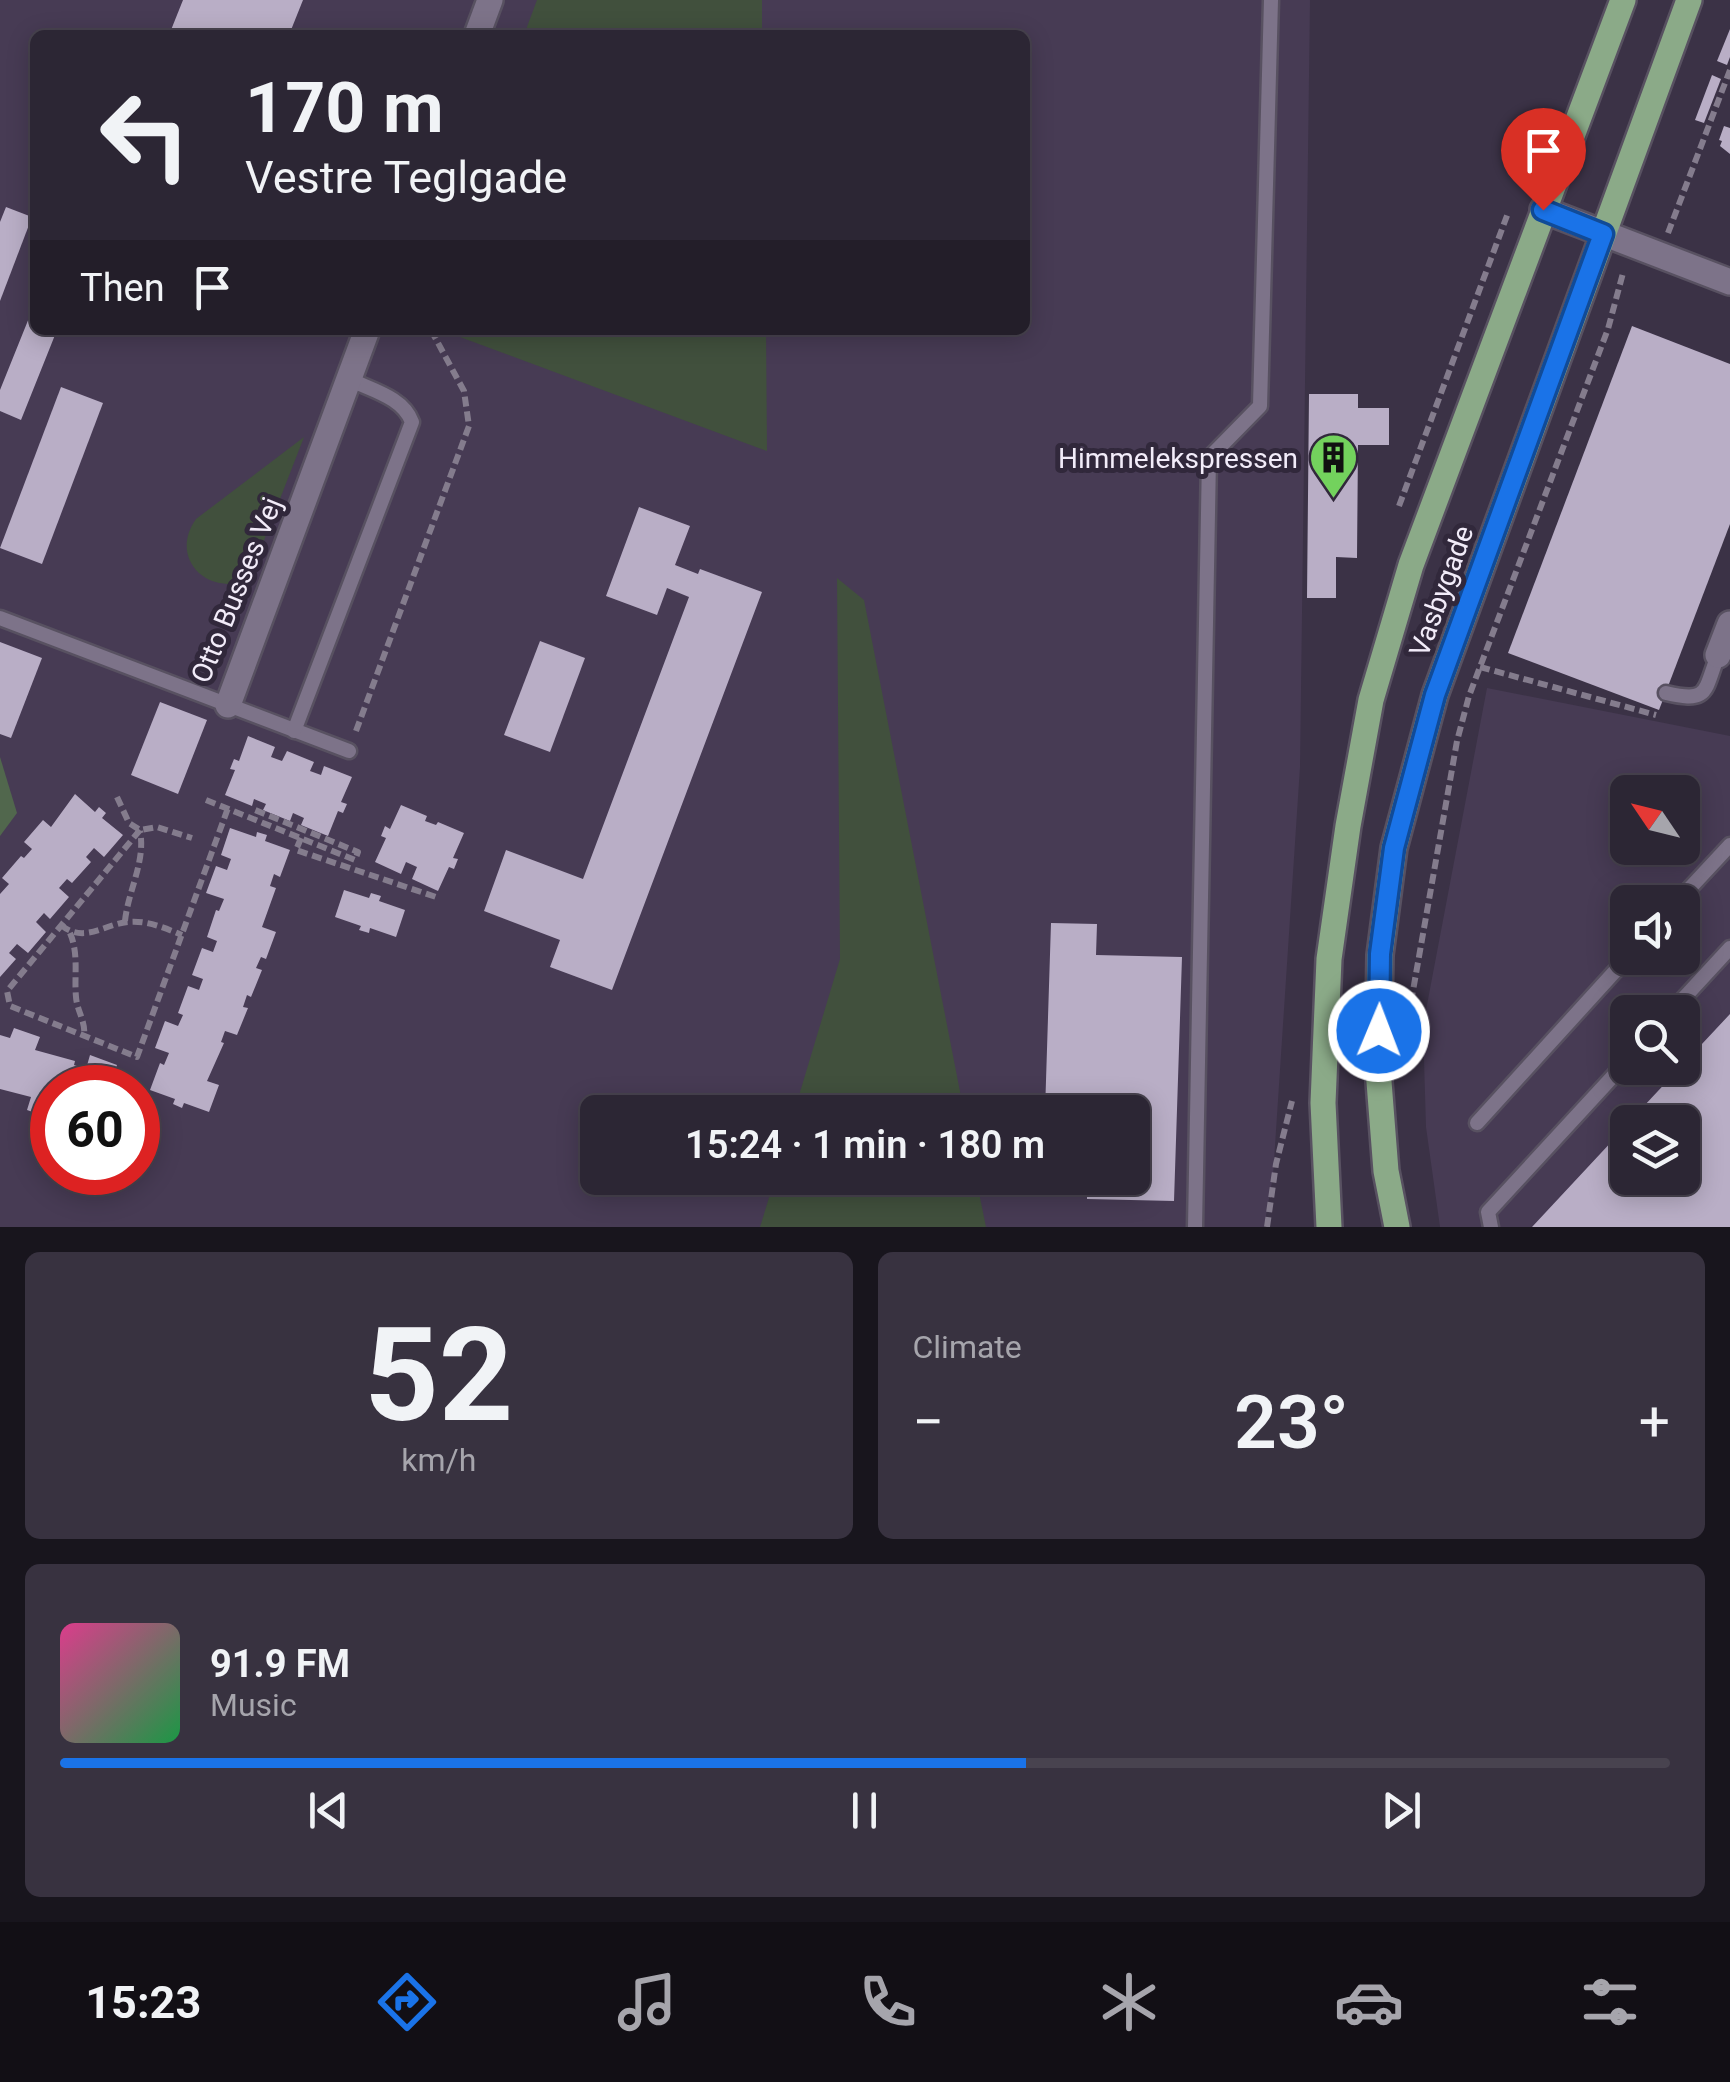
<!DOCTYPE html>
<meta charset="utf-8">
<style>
:root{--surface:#2c2634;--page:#383240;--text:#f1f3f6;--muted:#a6a5ac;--line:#48434f;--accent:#1a73e8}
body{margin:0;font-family:Roboto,sans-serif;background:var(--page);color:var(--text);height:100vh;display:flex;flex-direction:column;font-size:38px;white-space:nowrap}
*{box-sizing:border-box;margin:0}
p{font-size:32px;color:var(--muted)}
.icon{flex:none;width:55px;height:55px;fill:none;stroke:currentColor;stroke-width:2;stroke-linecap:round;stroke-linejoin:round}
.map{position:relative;height:1227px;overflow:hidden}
.side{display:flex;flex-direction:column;gap:25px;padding:25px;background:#18151d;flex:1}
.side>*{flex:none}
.guide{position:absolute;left:30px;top:30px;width:1000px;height:305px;border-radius:15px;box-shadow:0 5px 25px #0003,0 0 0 2px var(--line);background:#2c2634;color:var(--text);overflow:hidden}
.needle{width:65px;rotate:305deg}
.buttons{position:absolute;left:1610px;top:775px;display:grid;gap:20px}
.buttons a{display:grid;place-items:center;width:90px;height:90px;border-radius:15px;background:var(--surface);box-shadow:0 5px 25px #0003,0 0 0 2px var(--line);font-size:50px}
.speed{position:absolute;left:30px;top:1065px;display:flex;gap:20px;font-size:50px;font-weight:700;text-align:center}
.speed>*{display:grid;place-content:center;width:130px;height:130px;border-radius:50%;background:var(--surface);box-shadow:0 5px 25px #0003,0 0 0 2px var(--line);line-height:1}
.speed .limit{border:15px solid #d22;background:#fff;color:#111}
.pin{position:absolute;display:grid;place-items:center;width:85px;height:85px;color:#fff;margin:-102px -42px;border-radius:50% 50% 50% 0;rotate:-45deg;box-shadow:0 0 10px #0007}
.pin .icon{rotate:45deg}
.me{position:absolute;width:110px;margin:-55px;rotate:1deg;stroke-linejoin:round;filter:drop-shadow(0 0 8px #0008)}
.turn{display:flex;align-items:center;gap:35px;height:210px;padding:0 50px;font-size:45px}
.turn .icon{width:130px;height:130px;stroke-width:2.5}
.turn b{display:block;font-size:70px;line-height:85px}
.then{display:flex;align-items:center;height:95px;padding:0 50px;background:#0003;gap:20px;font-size:38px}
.big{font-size:75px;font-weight:600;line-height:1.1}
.side .card{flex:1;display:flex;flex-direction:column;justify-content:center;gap:15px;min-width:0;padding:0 35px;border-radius:15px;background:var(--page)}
.side .dial{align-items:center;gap:0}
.dial b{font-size:130px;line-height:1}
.song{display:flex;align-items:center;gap:30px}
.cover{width:120px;height:120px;border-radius:15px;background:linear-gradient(135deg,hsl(330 70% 55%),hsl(140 70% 35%))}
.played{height:10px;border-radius:5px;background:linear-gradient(90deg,var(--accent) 60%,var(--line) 60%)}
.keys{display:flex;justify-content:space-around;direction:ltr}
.heat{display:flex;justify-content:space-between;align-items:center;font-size:55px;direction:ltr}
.side .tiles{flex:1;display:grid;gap:25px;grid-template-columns:1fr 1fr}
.card:last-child{grid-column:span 2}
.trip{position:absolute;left:580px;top:1095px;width:570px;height:100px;border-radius:15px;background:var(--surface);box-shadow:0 5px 25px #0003,0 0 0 2px var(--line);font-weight:600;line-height:100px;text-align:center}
.menu{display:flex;height:160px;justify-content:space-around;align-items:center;background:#120f15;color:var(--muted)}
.menu .icon{width:70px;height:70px}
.menu .current{color:var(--accent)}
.menu b{font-size:45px;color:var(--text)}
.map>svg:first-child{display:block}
.built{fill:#473b54;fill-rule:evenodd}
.green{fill:#41503d}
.forest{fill:#51674d}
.building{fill:#b9aec6}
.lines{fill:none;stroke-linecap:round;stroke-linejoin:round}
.lane-casing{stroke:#585161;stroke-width:19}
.street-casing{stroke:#585161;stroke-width:30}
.primary-casing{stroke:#585161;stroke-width:30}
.path{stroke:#847c8d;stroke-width:6;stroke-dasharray:10 5;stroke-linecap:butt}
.lane{stroke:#7d7389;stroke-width:14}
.street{stroke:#7d7389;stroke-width:25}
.primary{stroke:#8baa88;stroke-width:25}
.route-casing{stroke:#114b97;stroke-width:25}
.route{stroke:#1a73e8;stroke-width:18}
.labels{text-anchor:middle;stroke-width:10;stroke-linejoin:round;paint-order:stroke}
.poi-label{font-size:28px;fill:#f2ecf9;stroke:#31283b;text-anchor:end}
.street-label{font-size:28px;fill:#f2ecf9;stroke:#31283b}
</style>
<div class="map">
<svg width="1730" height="1227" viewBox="0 0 1730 1227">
<rect width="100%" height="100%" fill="#3b3246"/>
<!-- built -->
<g class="built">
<path d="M0,0H1310L1300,767L1273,1176L1264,1227H0ZM35,35H1025V330H35ZM52,1088H138V1172H52ZM598,1112H1132V1178H598Z"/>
<path d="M1487,688L1730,736V1227H1440L1426,1127L1423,1026ZM1628,792H1682V848H1628ZM1628,902H1682V958H1628ZM1628,1012H1682V1068H1628ZM1628,1122H1682V1178H1628Z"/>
</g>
<!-- green -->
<g class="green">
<polygon points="537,0 762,0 762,35 524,35"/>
<polygon points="441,330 766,330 767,451"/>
<path d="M304,437L249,579C208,598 168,558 196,519Z"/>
<polygon points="837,578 864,600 964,1112 794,1112 840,959"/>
<polygon points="775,1178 976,1178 986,1227 760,1227"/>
</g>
<!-- forest -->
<polygon class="forest" points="0,757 17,813 0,836"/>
<!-- building -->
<g class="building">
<polygon points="183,0 303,0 289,35 169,35"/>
<polygon points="1730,29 1730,57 1727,65 1717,61"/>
<polygon points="1712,75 1721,79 1704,123 1695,120"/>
<polygon points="1724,126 1730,128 1730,154 1720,146 1722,141 1719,140"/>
<polygon points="6,207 32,217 0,301 0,222"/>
<polygon points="35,303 35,330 57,330 21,420 0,411 0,390"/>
<polygon points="1632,326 1730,364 1730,524 1659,710 1508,653"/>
<polygon points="61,387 103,403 42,564 0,548"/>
<polygon points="1309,394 1358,394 1358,408 1389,408 1389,445 1358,445 1357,558 1336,557 1336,598 1307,598"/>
<polygon points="639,507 690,526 675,565 698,574 700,569 762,592 612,990 550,967 560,940 484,911 506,850 583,879 689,597 667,588 657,615 606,596"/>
<polygon points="540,641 585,658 550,752 504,735"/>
<polygon points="0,642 42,658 11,738 0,734"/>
<polygon points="160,702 207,720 178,794 131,775"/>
<polygon points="248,736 275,747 271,757 282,761 287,751 314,762 310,771 321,775 324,766 352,777 341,802 347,804 343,813 338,811 328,836 301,825 304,818 293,813 290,821 263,810 266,804 254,799 252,806 225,795 235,770 230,769 234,759 239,761"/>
<polygon points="75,794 95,812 99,807 106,813 102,818 123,835 104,857 94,848 86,857 91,862 72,883 67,879 59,888 69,897 50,919 44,913 36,922 46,932 28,953 17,944 9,953 16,959 0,977 0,894 9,884 2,878 21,856 24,858 32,849 24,842 43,820 51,827"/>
<polygon points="401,805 427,816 425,821 436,825 438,822 464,833 453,858 458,859 454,869 449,867 438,891 412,879 417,867 406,862 401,874 375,862 386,838 381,836 385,826 390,829"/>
<polygon points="230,828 256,837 257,832 267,835 265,841 290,850 280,877 274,874 270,886 276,888 262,927 276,932 266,959 261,957 256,968 262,970 251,997 247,995 243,1007 248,1008 237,1035 225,1031 221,1042 224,1043 207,1081 219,1085 209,1112 184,1103 182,1108 173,1104 175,1099 150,1090 160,1063 164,1065 169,1053 155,1048 165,1021 178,1026 183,1015 178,1013 188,986 199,990 203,979 192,975 202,948 213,952 217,941 207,937 216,910 219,911 224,899 206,893 216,866 227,870 231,859 221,855"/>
<polygon points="344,890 369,898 371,893 381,896 379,901 405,910 396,937 370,928 369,933 359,930 361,926 335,917"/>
<polygon points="1051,923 1097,924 1096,955 1182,957 1174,1201 1087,1199 1087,1178 1132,1178 1132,1112 1045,1112"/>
<polygon points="1730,1014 1730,1227 1532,1227 1628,1124 1628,1178 1682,1178 1682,1122 1629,1122"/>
<polygon points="14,1028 40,1037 35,1050 75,1061 74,1065 86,1069 90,1055 117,1065 109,1088 52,1088 52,1119 27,1110 31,1097 0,1089 0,1035 10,1038"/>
</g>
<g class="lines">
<defs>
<g id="lane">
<polyline points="0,618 349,751"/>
<path d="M1666,693C1709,703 1704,692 1718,655"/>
<path d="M294,731L412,422C403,397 371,390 349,379"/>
<polyline points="1677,902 1730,845"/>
<polyline points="1671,1012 1730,948"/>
<polyline points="1477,1123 1628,957"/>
<polyline points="1195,1227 1209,458 1260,406 1271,0"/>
<polyline points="1491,1227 1488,1212 1628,1060"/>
</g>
<g id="street">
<polyline points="477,35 490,0"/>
<polyline points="1543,210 1730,282"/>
<polyline points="1718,655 1730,624"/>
<polyline points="228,705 367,330"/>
</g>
<g id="primary">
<polyline points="1329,1227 1323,1103 1329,959 1348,826 1371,700 1411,565 1623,0"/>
<polyline points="1397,1227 1386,1171 1378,1069 1380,955 1394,848 1435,695 1689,0"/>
</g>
</defs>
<!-- lane casing -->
<use href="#lane" class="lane-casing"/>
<!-- street casing -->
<use href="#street" class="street-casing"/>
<!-- primary casing -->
<use href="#primary" class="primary-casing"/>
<!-- path -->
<g class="path">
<polyline points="1668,233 1730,70"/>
<polyline points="1399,506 1508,213"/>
<polyline points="1480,667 1656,715"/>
<polyline points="356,731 469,426 464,391 431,330"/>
<polyline points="117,797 129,823 140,830 157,827 192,838"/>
<polyline points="206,800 355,860 358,852 255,810"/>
<polyline points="140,830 7,991 10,1006 137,1057 228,808"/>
<polyline points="301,838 296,850 439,898"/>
<path d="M125,921C128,891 146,861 140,831"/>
<path d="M61,925C84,944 104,924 128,922C146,920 165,928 182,935"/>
<path d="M70,933C79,954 74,976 76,997C77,1011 86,1022 84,1036"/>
<polyline points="1411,1002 1457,741 1469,696 1608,329 1623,273"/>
<polyline points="1267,1227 1276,1164 1292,1101"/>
</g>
<!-- lane -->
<use href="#lane" class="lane"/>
<!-- street -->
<use href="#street" class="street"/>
<!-- primary -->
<use href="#primary" class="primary"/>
</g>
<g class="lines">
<defs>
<polyline id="route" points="1379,1031 1380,954 1394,848 1435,695 1603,234 1543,210"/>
</defs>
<!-- route casing -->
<use href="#route" class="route-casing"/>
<!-- route -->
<use href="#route" class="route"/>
</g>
<!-- icons -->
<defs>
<symbol id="building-pin" viewBox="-11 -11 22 30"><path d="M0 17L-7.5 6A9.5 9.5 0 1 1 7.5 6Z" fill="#73d25d" stroke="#31283b"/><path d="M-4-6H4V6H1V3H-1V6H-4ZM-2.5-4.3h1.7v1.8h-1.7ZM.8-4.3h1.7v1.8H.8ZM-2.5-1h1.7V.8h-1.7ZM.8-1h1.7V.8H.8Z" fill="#111"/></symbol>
</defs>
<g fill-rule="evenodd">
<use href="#building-pin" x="1306" y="430" width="55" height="75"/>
</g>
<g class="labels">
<!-- poi labels -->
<g class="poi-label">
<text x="1298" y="468">Himmelekspressen</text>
</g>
<!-- street labels -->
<g class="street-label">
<text transform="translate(236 590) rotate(-68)" y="10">Otto Busses Vej</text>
<text transform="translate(1441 591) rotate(-70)" y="10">Vasbygade</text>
</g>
</g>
</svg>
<div class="buttons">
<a><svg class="needle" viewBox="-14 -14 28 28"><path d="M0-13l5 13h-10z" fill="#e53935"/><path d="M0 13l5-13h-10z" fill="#a6a5ac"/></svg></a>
<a><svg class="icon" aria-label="sound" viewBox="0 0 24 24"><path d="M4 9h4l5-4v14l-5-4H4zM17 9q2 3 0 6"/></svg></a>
<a><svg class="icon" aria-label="search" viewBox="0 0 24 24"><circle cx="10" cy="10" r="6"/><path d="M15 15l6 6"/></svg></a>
<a><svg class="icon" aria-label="layers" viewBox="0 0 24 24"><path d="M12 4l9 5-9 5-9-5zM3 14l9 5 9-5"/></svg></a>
</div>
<div class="speed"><div class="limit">60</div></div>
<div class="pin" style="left:1543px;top:210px;background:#d93025"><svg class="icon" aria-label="arrive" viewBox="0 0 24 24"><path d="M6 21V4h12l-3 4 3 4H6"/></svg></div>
<svg class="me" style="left:1379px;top:1031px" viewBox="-20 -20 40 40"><circle r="17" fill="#1a73e8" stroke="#fff" stroke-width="3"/><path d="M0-11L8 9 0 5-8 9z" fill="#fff"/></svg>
<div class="trip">15:24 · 1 min · 180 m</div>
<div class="guide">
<div class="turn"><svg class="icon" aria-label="left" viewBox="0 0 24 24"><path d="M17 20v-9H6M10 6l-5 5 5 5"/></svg><div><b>170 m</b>Vestre Teglgade</div></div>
<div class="then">Then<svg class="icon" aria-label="arrive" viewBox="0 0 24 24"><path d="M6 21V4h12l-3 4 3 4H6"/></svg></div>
</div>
</div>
<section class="side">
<div class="tiles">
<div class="card dial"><b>52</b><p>km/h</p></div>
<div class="card"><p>Climate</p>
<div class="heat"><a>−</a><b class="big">23°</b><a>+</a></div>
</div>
<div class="card">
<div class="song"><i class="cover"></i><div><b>91.9 FM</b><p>Music</p></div></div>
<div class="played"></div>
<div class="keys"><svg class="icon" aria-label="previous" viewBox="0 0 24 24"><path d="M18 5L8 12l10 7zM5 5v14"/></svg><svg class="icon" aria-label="pause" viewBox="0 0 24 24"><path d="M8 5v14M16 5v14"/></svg><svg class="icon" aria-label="next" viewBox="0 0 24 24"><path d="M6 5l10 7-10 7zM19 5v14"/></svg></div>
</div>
</div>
</section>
<nav class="menu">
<b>15:23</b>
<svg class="icon current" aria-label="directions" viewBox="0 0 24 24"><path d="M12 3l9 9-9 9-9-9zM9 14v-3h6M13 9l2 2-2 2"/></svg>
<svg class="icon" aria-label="music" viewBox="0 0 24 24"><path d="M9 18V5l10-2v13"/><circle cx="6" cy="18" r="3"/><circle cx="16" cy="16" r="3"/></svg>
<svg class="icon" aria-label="phone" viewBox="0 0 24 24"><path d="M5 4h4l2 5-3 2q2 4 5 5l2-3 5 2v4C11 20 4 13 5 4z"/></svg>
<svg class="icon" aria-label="climate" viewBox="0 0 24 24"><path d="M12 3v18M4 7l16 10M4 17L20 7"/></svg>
<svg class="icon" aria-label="car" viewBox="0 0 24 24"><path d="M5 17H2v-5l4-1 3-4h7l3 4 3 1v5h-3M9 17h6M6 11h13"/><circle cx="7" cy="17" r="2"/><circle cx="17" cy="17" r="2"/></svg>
<svg class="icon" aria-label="filters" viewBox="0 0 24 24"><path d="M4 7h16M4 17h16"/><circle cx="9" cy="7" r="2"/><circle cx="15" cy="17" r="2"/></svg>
</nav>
